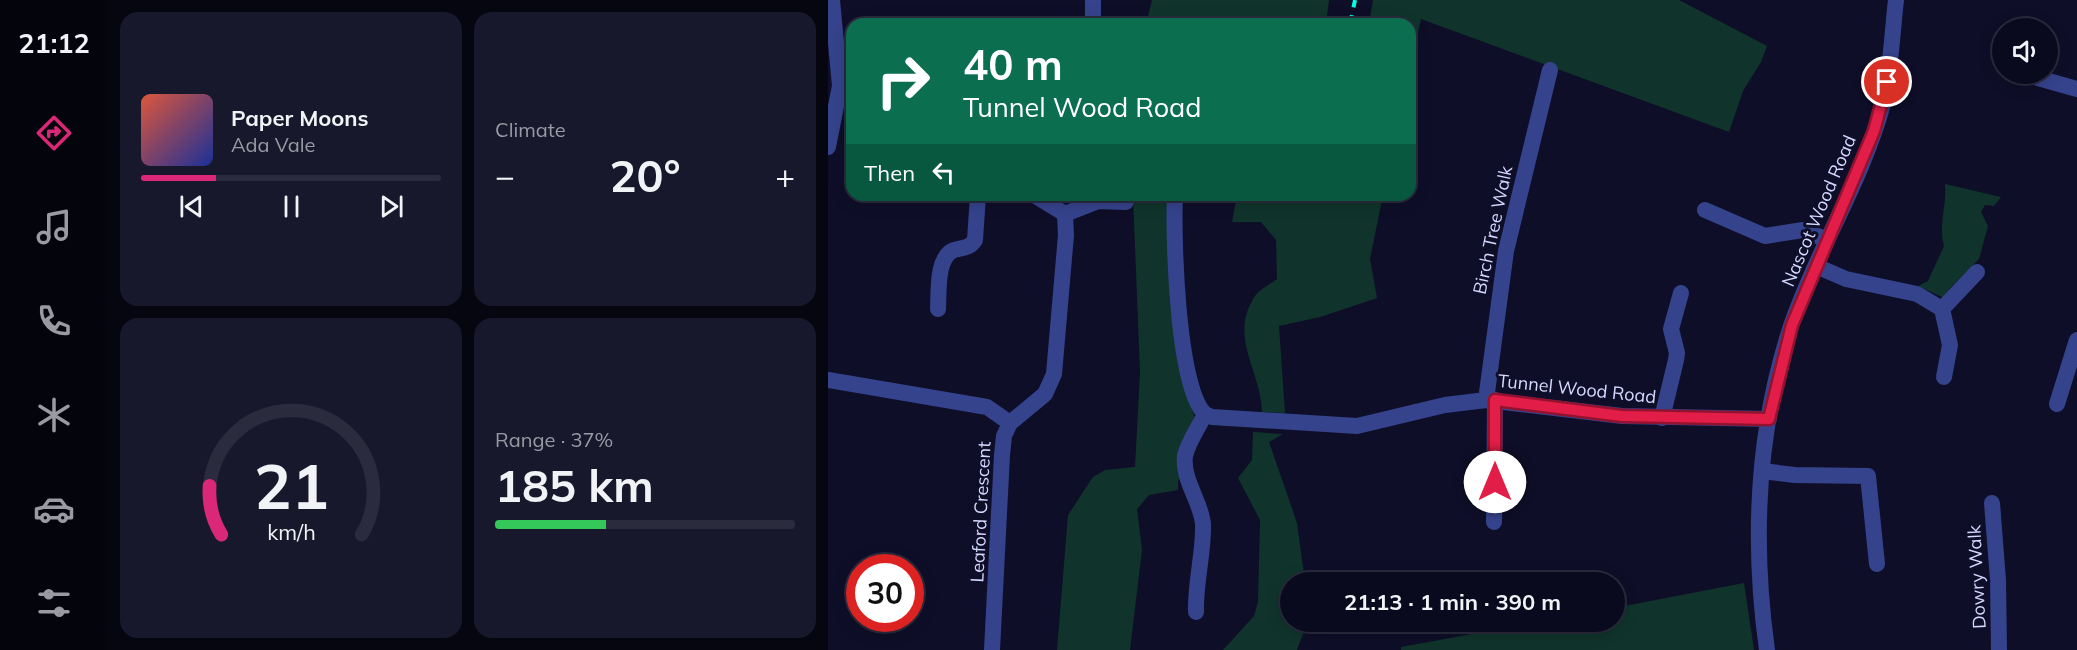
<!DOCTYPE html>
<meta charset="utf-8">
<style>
:root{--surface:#0a0a1f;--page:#18182c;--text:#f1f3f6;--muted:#999aa4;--line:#2a2b3d;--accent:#db2777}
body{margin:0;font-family:Mulish,sans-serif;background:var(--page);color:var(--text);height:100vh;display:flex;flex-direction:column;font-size:22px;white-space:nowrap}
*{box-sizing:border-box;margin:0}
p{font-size:20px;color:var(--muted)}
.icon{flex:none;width:33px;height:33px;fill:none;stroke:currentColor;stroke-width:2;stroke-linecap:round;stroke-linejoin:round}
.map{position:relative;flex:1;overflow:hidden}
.sheet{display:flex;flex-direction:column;gap:12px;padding:12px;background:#060611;width:720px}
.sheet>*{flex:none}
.guide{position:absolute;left:18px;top:18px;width:570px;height:183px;border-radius:18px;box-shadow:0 3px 15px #0003,0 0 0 2px var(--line);background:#0b6e4f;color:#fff;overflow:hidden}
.controls{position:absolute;left:1164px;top:18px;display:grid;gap:12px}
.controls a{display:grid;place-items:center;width:66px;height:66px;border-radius:50%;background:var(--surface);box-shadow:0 3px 15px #0003,0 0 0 2px var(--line);font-size:30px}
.speed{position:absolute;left:18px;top:554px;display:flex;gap:12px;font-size:30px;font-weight:700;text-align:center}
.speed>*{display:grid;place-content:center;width:78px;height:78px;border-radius:50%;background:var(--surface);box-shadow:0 3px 15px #0003,0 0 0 2px var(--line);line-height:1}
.speed .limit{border:9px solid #d22;background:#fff;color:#111}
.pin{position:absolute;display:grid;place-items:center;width:51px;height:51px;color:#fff;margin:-26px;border:3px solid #fff;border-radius:50%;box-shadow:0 2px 6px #0007}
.me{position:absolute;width:66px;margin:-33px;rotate:0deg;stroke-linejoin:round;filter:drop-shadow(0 0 4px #0008)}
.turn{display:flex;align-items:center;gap:21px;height:126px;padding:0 18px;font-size:27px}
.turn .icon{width:78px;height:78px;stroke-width:2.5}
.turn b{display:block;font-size:42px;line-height:51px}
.then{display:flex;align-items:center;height:57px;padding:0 18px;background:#0003;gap:12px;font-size:22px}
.big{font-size:45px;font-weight:700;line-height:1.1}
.sheet .card{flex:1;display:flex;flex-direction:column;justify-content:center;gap:9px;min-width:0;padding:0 21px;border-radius:18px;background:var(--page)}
.sheet .dial{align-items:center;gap:0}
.dial svg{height:156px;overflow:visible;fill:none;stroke:var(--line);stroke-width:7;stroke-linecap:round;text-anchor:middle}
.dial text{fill:var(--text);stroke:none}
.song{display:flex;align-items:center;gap:18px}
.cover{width:72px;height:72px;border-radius:9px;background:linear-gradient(135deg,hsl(10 70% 55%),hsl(230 70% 35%))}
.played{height:6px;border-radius:3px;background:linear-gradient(90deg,var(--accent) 25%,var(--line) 25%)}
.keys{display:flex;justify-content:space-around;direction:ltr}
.heat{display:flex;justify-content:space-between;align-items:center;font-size:33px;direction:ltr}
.charge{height:9px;border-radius:4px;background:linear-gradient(90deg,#34c759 37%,var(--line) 0)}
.sheet .tiles{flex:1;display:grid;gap:12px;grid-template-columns:repeat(2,1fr)}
.trip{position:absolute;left:452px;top:572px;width:345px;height:60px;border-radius:30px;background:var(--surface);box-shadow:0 3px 15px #0003,0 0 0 2px var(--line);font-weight:700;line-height:60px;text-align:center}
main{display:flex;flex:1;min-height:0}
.tabs{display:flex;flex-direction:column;width:108px;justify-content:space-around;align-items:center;background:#04040c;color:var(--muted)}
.tabs .icon{width:42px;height:42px}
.tabs .selected{color:var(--accent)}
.tabs b{font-size:27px;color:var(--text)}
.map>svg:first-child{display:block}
.green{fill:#10342b}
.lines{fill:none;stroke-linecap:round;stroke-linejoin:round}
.minor{stroke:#35438c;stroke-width:16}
.rail{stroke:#02ffe6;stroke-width:4;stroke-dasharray:9 8;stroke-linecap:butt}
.route-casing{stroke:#92132f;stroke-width:15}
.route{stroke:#e11d48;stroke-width:10}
.labels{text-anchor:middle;stroke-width:6;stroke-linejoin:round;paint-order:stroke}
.street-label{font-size:18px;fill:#d6d9ff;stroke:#0e0e29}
</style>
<main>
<nav class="tabs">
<b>21:12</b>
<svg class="icon selected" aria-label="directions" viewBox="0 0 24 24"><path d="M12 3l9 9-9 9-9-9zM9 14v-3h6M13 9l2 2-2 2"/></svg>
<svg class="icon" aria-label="music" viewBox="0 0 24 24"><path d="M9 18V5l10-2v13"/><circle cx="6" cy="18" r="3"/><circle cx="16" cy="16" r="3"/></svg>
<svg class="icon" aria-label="phone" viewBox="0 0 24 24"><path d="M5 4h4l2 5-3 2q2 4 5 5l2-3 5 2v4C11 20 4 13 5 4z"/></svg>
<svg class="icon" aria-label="climate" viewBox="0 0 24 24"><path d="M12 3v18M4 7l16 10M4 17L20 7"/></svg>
<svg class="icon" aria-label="car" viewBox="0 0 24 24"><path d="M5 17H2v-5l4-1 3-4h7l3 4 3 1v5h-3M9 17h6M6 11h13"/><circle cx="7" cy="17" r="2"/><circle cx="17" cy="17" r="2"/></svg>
<svg class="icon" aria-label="filters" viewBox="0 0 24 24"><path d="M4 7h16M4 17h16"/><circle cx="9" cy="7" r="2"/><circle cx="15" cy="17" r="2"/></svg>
</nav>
<section class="sheet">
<div class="tiles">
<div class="card">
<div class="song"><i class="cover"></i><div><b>Paper Moons</b><p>Ada Vale</p></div></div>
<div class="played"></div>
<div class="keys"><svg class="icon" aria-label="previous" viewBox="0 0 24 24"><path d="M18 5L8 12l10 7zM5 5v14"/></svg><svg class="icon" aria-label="pause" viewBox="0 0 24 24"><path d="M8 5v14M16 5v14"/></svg><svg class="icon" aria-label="next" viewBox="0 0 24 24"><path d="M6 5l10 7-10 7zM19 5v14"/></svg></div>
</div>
<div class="card"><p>Climate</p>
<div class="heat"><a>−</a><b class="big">20°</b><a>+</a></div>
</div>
<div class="card dial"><svg viewBox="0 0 100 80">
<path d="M14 69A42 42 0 1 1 86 69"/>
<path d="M14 69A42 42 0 0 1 8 44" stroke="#db2777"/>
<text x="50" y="56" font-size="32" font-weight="700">21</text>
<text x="50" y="72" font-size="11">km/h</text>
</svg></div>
<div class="card"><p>Range · 37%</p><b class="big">185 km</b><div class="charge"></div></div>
</div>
</section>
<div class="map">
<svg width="1249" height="650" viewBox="0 0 1249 650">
<rect width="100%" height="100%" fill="#0e0e29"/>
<!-- green -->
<g class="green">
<polygon points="324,0 501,0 498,24 318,24"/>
<polygon points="545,0 851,0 939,46 933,62 915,91 901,132 593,19 582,67 582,24 541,24"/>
<path d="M1117,184L1173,197L1166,206L1157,205L1153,212L1160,226L1151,259L1121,289L1120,296L1114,297L1090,286L1100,281L1116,246C1110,225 1119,206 1117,184Z"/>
<polygon points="305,195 342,195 352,366 367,419 353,478 350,480 350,490 321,495 309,509 314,550 302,650 229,650 240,515 265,477 277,470 307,467 312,372"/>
<path d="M409,195H555L542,259L549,298L492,317L451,326L457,413L434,412C433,370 400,337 427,296C432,289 443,284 449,279L448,240L433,222H404Z"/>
<polygon points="425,432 455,434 441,442 469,523 477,582 462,582 462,621 480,621 469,650 395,650 426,616 430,602 432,520 410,478 424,460"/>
<polygon points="916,583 926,650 573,650 573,647 715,621 786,621 786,608"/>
</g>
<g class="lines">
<!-- minor -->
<g class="minor">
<polyline points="265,24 265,0"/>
<polyline points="1210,78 1249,89"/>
<polyline points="0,147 12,86 4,0"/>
<polyline points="206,195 237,214"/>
<path d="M347,195C345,236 349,388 377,414C371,427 360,442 357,456C354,480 373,501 375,524C376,553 367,582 368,612"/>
<polyline points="877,210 937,236 975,230 999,240"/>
<polyline points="988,266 1018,279 1089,294 1114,309 1122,345 1116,377"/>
<path d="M110,309C111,292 108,257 126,250C135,247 141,249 147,240L150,195"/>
<polyline points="1114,309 1149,272"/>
<polyline points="0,380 159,407 182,423 176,436 174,455 164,650"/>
<polyline points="658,400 678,251 722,70"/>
<polyline points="1229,404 1249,340"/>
<polyline points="377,414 384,417 529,426 617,405 658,400 794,416 941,419"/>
<polyline points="834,418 848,360 849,353 843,329 853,293"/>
<polyline points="182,423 217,394 226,374 238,235 237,214 270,201 298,202"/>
<polyline points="934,471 967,475 1040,476 1049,564"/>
<polyline points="1164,503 1170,580 1171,650"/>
<polyline points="666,522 667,400"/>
<path d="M939,650C924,542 929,430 963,326C989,250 1034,181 1055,104C1063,70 1064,34 1068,0"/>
</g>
<!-- rail -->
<polyline class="rail" points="522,24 527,0"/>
</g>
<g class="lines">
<defs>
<polyline id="route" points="667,482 667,400 794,416 941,419 964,325 1046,131 1059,82"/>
</defs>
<!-- route casing -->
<use href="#route" class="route-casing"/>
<!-- route -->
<use href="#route" class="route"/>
</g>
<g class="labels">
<!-- street labels -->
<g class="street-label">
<text transform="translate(991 211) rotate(-67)" y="6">Nascot Wood Road</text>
<text transform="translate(665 230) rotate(-78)" y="6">Birch Tree Walk</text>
<text transform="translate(749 389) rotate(6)" y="6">Tunnel Wood Road</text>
<text transform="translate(153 512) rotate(-87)" y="6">Leaford Crescent</text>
<text transform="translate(1149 577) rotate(-93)" y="6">Dowry Walk</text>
</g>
</g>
</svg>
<div class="controls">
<a><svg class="icon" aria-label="sound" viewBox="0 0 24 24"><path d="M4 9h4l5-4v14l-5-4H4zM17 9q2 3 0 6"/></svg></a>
</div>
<div class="speed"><div class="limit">30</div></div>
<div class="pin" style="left:1059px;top:82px;background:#d93025"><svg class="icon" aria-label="arrive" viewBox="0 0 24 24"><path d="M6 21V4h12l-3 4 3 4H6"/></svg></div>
<svg class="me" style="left:667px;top:482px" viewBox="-20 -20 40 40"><circle r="19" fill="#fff"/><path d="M0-13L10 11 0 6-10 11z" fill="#e11d48"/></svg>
<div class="trip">21:13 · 1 min · 390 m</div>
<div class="guide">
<div class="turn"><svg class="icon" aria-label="right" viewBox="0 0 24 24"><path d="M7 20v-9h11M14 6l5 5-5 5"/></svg><div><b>40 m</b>Tunnel Wood Road</div></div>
<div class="then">Then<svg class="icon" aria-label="left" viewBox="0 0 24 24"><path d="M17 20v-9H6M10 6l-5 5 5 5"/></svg></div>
</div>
</div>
</main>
